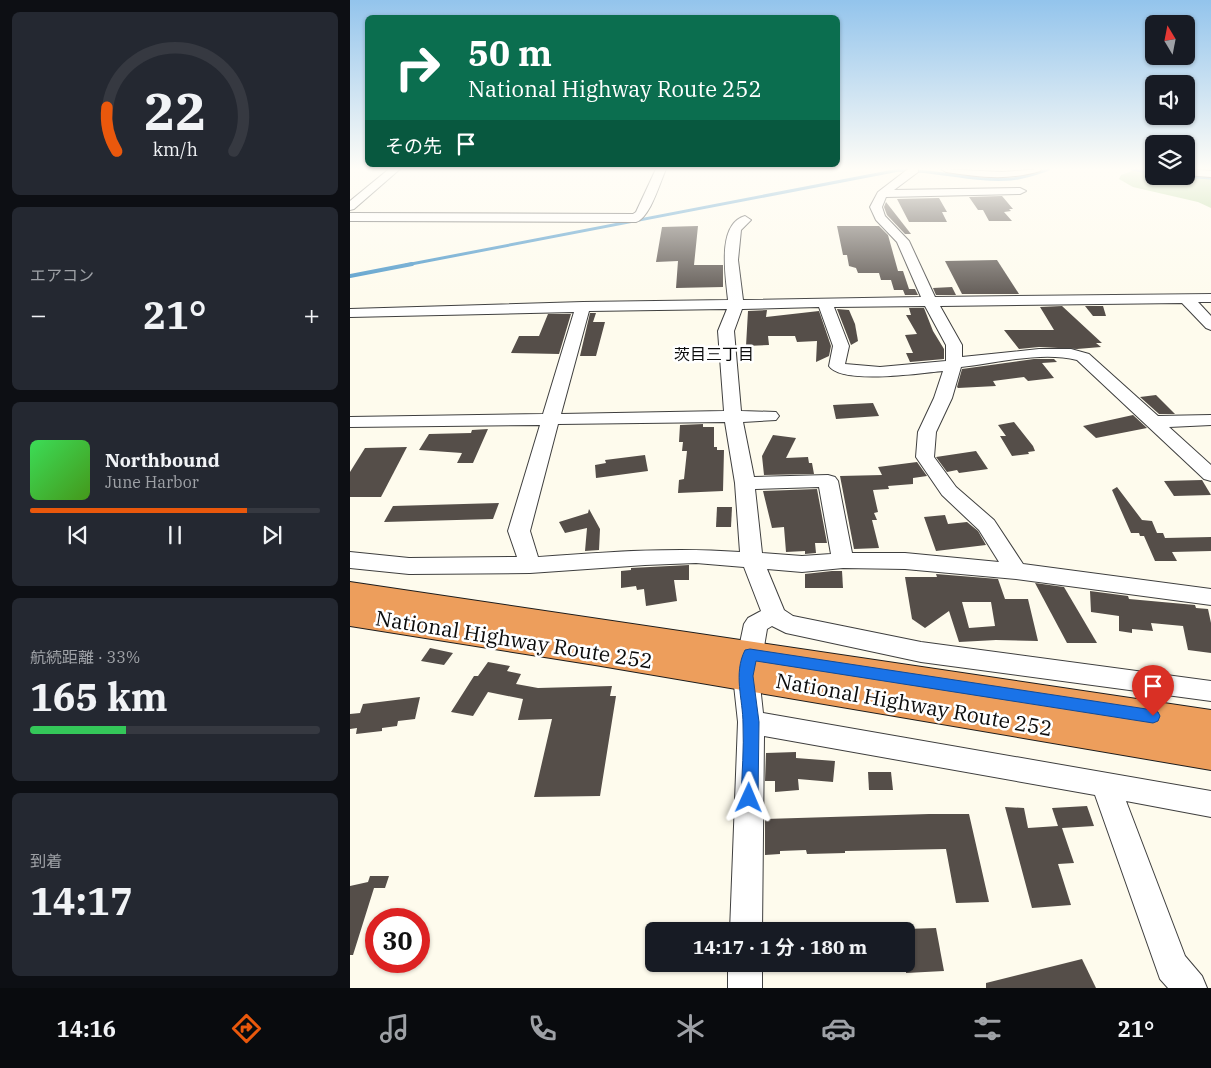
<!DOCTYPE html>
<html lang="ja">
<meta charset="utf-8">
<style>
:root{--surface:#171b24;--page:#242831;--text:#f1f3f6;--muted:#9ea1a6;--line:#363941;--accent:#ea580c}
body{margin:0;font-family:"IBM Plex Serif","Noto Sans JP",serif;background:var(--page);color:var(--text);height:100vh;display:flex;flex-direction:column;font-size:19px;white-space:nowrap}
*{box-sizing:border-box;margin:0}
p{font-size:16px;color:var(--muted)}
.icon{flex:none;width:28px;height:28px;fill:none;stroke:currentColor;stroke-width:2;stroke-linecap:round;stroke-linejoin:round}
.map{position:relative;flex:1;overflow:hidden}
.details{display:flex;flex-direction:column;gap:12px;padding:12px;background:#0d0f14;width:350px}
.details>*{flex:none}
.banner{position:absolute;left:15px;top:15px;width:475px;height:152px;border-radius:8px;box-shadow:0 1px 4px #0004;background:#0b6e4f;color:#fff;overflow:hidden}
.needle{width:32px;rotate:350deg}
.buttons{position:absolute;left:795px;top:15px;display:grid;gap:10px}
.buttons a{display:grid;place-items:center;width:50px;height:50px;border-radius:8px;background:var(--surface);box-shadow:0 1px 4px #0004;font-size:25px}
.speed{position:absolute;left:15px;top:908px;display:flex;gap:10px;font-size:25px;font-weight:700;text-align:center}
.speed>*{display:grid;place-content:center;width:65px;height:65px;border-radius:50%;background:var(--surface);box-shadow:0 1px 4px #0004;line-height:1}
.speed .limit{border:8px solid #d22;background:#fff;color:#111}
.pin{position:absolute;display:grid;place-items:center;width:42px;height:42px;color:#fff;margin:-51px -21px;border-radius:50% 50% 50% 0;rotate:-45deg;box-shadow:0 0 5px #0007}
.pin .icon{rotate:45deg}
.me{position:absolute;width:55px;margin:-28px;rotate:1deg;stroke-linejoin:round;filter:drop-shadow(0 0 4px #0008)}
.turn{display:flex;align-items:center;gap:18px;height:105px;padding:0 20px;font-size:22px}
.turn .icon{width:65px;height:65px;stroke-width:2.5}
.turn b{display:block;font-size:35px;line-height:42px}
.then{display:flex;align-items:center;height:48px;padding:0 20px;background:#0003;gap:10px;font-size:19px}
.big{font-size:38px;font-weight:700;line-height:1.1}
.details .card{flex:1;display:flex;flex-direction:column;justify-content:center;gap:8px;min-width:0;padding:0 18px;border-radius:8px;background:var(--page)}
.details .dial{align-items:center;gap:0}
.dial svg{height:130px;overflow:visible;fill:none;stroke:var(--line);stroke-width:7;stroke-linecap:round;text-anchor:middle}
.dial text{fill:var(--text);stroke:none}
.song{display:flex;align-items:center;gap:15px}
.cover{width:60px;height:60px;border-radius:8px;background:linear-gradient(135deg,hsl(130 70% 55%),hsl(100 70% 35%))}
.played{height:5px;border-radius:2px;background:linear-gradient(90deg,var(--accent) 75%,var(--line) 75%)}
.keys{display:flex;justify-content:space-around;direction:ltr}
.heat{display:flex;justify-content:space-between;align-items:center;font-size:28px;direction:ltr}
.charge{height:8px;border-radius:4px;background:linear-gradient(90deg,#34c759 33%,var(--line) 0)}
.trip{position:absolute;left:295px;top:922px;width:270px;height:50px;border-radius:8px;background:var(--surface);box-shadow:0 1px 4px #0004;font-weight:700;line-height:50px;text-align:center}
.menu{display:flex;height:80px;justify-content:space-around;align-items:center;background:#090b0e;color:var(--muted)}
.menu .icon{width:35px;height:35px}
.menu .on{color:var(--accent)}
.menu b{font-size:22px;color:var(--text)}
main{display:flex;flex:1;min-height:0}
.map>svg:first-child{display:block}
.forest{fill:#b4d698}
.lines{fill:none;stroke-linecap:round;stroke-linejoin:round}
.stream-far1{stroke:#3f90c6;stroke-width:3}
.stream{stroke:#3f90c6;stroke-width:4}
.building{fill:#554e49;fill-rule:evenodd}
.minor-casing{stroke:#3f3f3f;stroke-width:2}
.highway-casing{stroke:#1d1d1d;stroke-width:2}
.minor{fill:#fff;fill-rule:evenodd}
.highway{fill:#ed9e5c;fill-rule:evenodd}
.route{fill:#1a73e8;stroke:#114b97}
.labels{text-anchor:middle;stroke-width:5;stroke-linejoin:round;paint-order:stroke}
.far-neighbourhood-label{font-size:16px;fill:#0c0c0c;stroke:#fff}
.near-street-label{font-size:21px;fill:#0c0c0c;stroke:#fff}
</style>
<main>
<section class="details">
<div class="card dial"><svg viewBox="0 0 100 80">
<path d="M14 69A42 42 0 1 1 86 69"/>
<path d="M14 69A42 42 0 0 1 8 42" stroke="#ea580c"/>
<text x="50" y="56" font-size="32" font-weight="700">22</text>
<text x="50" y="72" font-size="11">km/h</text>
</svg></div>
<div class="card"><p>エアコン</p>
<div class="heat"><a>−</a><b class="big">21°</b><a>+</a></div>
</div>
<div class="card">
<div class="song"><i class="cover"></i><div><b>Northbound</b><p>June Harbor</p></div></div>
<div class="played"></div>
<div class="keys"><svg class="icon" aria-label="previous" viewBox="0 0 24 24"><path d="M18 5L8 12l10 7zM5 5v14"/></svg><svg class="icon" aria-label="pause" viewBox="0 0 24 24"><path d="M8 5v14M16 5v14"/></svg><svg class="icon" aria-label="next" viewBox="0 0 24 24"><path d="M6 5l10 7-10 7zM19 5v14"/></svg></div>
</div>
<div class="card"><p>航続距離 · 33%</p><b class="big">165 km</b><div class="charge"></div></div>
<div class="card"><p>到着</p><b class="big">14:17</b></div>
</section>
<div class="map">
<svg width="861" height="988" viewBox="0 0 861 988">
<rect width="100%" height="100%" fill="#fefbed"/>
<!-- forest -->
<polygon class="forest" points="804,169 804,176 836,176 836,169 861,169 861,208 848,202 783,187 769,179 771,175 785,170"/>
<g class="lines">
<!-- stream-far1 -->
<g class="stream-far1">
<polyline points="782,169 804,173"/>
<polyline points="832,176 861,178"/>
<path d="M56,265L549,170C587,170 624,182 661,179C674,178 687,173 699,169"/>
</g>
<!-- stream -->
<polyline class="stream" points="0,276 62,264"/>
</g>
<!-- building -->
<g class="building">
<polygon points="652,196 663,209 659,209 661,211 654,212 662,221 639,221 633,210 628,210 619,197"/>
<polygon points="589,198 597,212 592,212 597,222 559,222 547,199"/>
<polygon points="536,202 561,234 555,234 537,215 534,207"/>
<polygon points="348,226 344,265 373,265 373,287 326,288 328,261 306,262 312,227"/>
<polygon points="487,226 529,226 538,235 548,271 553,271 559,289 565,289 568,295 555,295 553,290 544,290 541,280 531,280 529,273 508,273 506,268 499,266 497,255 493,255"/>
<polygon points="647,260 669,294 612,294 595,261"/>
<polygon points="602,287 606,295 586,295 583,288"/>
<polygon points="712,306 752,343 746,343 751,347 727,349 689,347 669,349 654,330 704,330 690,307"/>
<polygon points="735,306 753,306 756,316 743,316"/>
<polygon points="559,308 574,308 583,331 594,349 594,359 560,362 556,353 563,353 555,335 567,334 556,315 561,315"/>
<polygon points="487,309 499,310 505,324 508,341 501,345"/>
<polygon points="417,310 416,317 469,311 481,346 479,356 466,362 467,341 447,342 445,336 418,336 419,345 396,346 398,311"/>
<polygon points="240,313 246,313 243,322 255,322 246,356 230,356"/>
<polygon points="198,314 221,314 209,354 161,353 169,336 189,336"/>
<polygon points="684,359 704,359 707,362 692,363 704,378 678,381 674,377 643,381 646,386 608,388 607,387 612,369"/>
<polygon points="806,395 825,414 809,414 790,397"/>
<polygon points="523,403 529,416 486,419 483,405"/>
<polygon points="783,415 797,428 746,438 733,426"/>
<polygon points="664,422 683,446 685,451 678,452 679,454 662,456 650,436 656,436 648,425"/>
<polygon points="353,424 353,427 364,427 364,447 367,447 367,450 374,450 373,491 328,493 329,480 334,479 337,451 332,451 333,442 329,442 330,425"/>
<polygon points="138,429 123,463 107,463 112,453 69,450 79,434 121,433 122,430"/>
<polygon points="423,435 446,438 436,458 458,457 459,463 462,463 464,474 414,475 412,456"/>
<polygon points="57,447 31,497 0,497 0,472 15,448"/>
<polygon points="626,451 638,469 609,473 607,470 597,472 586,457"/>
<polygon points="295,455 298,471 246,478 245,465 256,463 255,460"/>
<polygon points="567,462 577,476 563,478 563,484 538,486 539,489 523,490 528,512 524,513 527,520 522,520 529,548 504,549 490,476 532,475 528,467"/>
<polygon points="852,480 861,495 824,496 814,481"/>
<polygon points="767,487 792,520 802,521 807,533 813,533 815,538 861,537 861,551 822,552 827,561 805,561 794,536 790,536 789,533 781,533 762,490"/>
<polygon points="467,489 477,543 465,543 466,553 455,554 455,551 436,552 434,527 422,528 413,491"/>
<polygon points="149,503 143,519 34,522 43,506"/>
<polygon points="367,507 382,507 381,527 366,527"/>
<polygon points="239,509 250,529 249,550 235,551 237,528 215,533 209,522 238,513"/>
<polygon points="595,515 598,524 617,522 628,531 636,545 586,551 574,517"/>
<polygon points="339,565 339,580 324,580 327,601 296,606 294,589 287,590 286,586 271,588 271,571 281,570 281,568"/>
<polygon points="482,571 492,571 493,588 455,588 455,574"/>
<path d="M586,574L648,579L655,599H678L688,641L646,640L609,642L599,611L575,628L562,619L555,577H587ZM612,602H641L645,626L619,628Z"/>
<polygon points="685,583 714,587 747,643 717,643"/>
<polygon points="740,591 778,596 779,599 845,605 846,608 858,609 861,623 861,653 838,650 833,626 801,623 803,631 782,629 782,633 769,631 769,616 741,612"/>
<polygon points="80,648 103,653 94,665 71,661"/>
<polygon points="138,662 160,666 157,671 171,674 166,684 188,688 262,686 260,696 266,696 250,796 184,797 202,719 168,720 173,699 138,692 123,716 101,712 124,676 128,676"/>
<polygon points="70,697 65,719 48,721 47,726 32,728 32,731 6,734 7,728 0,729 0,714 10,713 13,704"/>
<polygon points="446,752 446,758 485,761 483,782 448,779 449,790 425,792 425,781 415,781 416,753"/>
<polygon points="518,772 541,772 543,790 519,790"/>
<polygon points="737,806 744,826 712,828 724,863 708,864 721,905 682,908 655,807 674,808 678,828 708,826 702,808"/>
<polygon points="579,814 619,814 639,902 606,903 596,849 495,851 495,853 457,854 456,850 430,851 430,854 415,855 415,819"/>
<polygon points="20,876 39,876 35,888 24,888 3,955 0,955 0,886 18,882"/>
<polygon points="586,928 594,971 556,973 556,929"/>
<polygon points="732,959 746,988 636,988 636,983"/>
</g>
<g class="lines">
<defs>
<g id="minor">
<polygon points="39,169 50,169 4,209 0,210 0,201"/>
<path d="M306,169H316C310,182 300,218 286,222L0,221V213L283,214L286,212Z"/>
<path d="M558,169H568V172L544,190L670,188L676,191L670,194L536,197L532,207L535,216L559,241L585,297L861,294V302H848L861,316V330L856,328L832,303L590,306L612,345V357L689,349H721L739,354L808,416L861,415V425L819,427L861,465V481L854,479L727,360C691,351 648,363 611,367L602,398L586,432L584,457L606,487L644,520L673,564L861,589V605L666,579L555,569L493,568L452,572L417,569L434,610L443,616L571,642L861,681V701L571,662L436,633L422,626L417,629L409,676L413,713L861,791V817L776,801L835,956L852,976L857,988H818L810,979L745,795L414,736L412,931H380L388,722L383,676L394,624L398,618L411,611L394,567L346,563L295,565L180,573L59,574L0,568V552L59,558L167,557L158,531L190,425L0,427V417L193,414L224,312L0,317V309L233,302L378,300C376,278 366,224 395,216L401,220L391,230L388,260L393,300L571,297L547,242L526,220L520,207L528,192ZM575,306L596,345V361L530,367L495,364L499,346L484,307ZM469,307L483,346L479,366C492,385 571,373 593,371L584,398L568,432L566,457L592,495L629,530L649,562L555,553H502L488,481L485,477L478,475L404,477L393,422L426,420L429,416L426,412L391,411L384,331L392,309ZM377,309L368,331L374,411L211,414L239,311ZM375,422L385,483L390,552C323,547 256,552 188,557L180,531L208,424ZM469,487L481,554L452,556L412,553L405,489Z"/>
<path d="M591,169L652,172L691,169L690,171C657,181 629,177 596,172Z"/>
<polygon points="836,169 861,171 861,177 836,175"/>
<rect x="378" y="964" width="34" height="24"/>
</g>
<polygon id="highway" points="0,582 861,710 861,770 245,665 0,626"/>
</defs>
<!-- minor casing -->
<use href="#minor" class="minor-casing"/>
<!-- highway casing -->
<use href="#highway" class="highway-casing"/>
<!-- minor -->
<use href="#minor" class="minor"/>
<!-- highway -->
<use href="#highway" class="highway"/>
</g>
<!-- sky -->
<linearGradient id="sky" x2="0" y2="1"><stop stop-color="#93c4ec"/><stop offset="0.55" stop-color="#fffdf7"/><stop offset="1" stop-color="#fffdf7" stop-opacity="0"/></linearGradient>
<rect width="861" height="307" fill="url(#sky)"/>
<!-- route -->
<path class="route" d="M400,649L803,710L808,712L810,716L808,721L803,723L406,661L403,676L409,722L408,798L405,803L399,806L394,803L391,798C392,773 394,748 393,724C393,699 383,674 395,650Z"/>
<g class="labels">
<!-- far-neighbourhood labels -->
<g class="far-neighbourhood-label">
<text x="364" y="360">茨目三丁目</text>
</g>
<!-- near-street labels -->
<g class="near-street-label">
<text transform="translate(164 640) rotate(9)" y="7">National Highway Route 252</text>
<text transform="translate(564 705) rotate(10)" y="7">National Highway Route 252</text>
</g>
</g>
</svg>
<div class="buttons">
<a><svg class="needle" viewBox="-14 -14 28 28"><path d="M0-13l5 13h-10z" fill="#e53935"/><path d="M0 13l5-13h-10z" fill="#9ea1a6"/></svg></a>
<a><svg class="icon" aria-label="sound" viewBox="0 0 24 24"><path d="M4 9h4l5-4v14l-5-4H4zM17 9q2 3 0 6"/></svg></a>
<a><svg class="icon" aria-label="layers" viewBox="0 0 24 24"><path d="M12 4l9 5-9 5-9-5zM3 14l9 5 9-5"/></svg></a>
</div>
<div class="speed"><div class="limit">30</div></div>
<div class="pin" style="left:803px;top:716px;background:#d93025"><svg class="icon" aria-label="arrive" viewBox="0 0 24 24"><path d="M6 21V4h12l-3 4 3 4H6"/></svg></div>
<svg class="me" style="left:399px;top:798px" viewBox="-20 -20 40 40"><path d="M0-17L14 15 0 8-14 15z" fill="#1a73e8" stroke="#fff" stroke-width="4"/></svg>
<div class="trip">14:17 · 1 分 · 180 m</div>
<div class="banner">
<div class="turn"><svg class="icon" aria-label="right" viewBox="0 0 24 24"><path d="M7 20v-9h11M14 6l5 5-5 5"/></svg><div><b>50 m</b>National Highway Route 252</div></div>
<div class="then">その先<svg class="icon" aria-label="arrive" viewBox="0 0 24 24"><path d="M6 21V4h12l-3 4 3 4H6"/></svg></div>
</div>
</div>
</main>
<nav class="menu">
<b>14:16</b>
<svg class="icon on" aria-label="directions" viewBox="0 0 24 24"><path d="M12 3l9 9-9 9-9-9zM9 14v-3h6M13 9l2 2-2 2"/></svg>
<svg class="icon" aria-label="music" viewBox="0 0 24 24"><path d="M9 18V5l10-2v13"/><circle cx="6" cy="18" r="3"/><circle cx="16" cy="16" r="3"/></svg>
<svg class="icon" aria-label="phone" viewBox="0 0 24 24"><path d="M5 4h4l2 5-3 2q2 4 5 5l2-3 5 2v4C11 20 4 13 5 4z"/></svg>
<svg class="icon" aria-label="climate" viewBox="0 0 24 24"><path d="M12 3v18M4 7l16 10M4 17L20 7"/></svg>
<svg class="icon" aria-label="car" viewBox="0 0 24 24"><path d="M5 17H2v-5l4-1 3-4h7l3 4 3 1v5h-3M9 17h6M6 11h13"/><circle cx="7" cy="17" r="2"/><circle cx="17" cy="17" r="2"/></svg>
<svg class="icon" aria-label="filters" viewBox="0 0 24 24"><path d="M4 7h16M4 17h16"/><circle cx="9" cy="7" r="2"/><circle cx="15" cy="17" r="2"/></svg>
<b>21°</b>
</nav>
